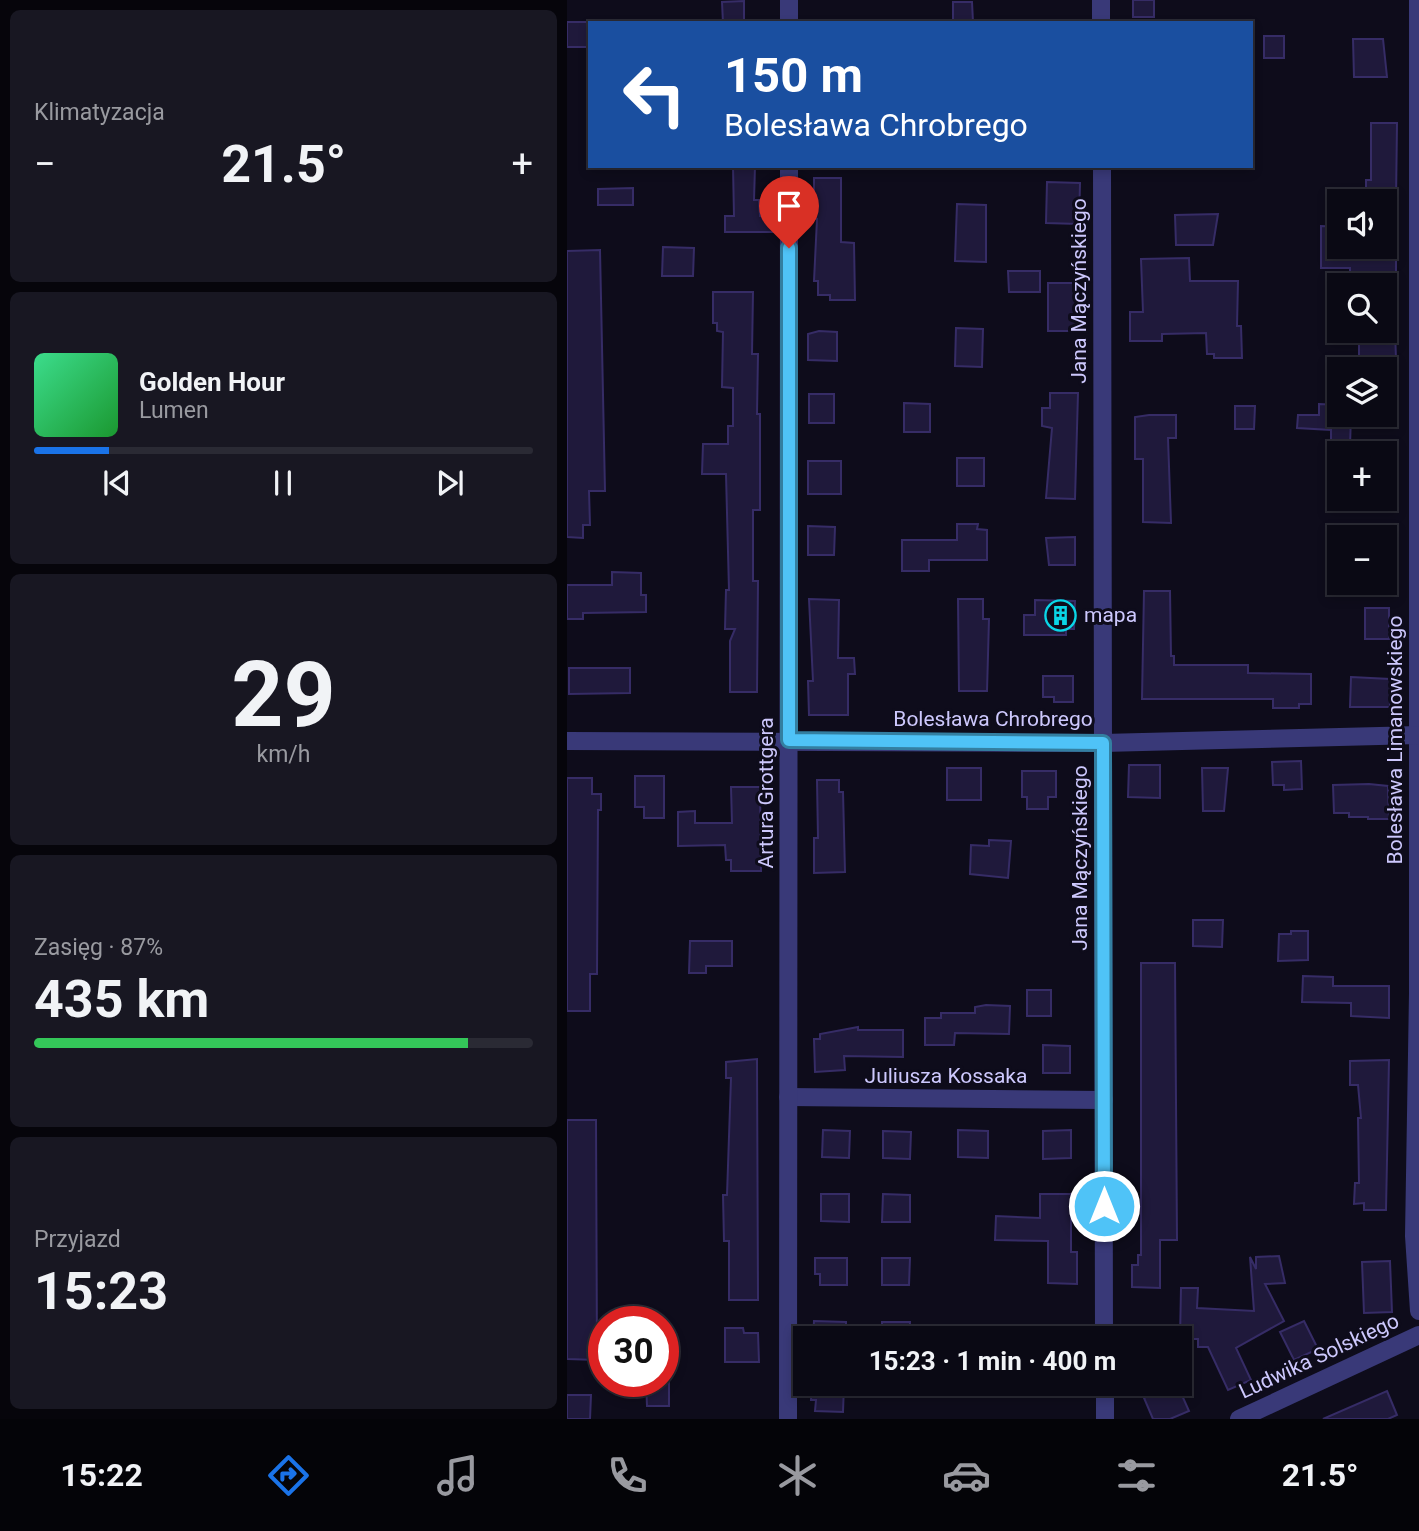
<!DOCTYPE html>
<html lang="pl">
<meta charset="utf-8">
<style>
:root{--surface:#0a0914;--page:#181722;--text:#f1f3f6;--muted:#999aa0;--line:#2a2a34;--accent:#1a73e8}
body{margin:0;font-family:Roboto,sans-serif;background:var(--page);color:var(--text);height:100vh;display:flex;flex-direction:column;font-size:26px;white-space:nowrap}
*{box-sizing:border-box;margin:0}
p{font-size:23px;color:var(--muted)}
.icon{flex:none;width:38px;height:38px;fill:none;stroke:currentColor;stroke-width:2;stroke-linecap:round;stroke-linejoin:round}
.map{position:relative;flex:1;overflow:hidden}
.side{display:flex;flex-direction:column;gap:10px;padding:10px;background:#06050b;width:567px}
.side>*{flex:none}
.banner{position:absolute;left:21px;top:21px;width:665px;height:147px;border-radius:0px;box-shadow:0 4px 10px #0003,0 0 0 2px var(--line);background:#1a4fa0;color:#fff;overflow:hidden}
.controls{position:absolute;left:760px;top:189px;display:grid;gap:14px}
.controls a{display:grid;place-items:center;width:70px;height:70px;border-radius:0px;background:var(--surface);box-shadow:0 4px 10px #0003,0 0 0 2px var(--line);font-size:35px}
.speed{position:absolute;left:21px;top:1306px;display:flex;gap:14px;font-size:35px;font-weight:700;text-align:center}
.speed>*{display:grid;place-content:center;width:91px;height:91px;border-radius:50%;background:var(--surface);box-shadow:0 4px 10px #0003,0 0 0 2px var(--line);line-height:1}
.speed .limit{border:10px solid #d22;background:#fff;color:#111}
.pin{position:absolute;display:grid;place-items:center;width:60px;height:60px;color:#fff;margin:-72px -30px;border-radius:50% 50% 50% 0;rotate:-45deg;box-shadow:0 0 7px #0007}
.pin .icon{rotate:45deg}
.me{position:absolute;width:77px;margin:-38px;rotate:0deg;stroke-linejoin:round;filter:drop-shadow(0 0 5px #0008)}
.turn{display:flex;align-items:center;gap:24px;height:147px;padding:0 21px;font-size:32px}
.turn .icon{width:91px;height:91px;stroke-width:2.5}
.turn b{display:block;font-size:49px;line-height:60px}
.big{font-size:52px;font-weight:700;line-height:1.1}
.side .tile{flex:1;display:flex;flex-direction:column;justify-content:center;gap:10px;min-width:0;padding:0 24px;border-radius:10px;background:var(--page)}
.side .dial{align-items:center;gap:0}
.dial b{font-size:91px;line-height:1}
.song{display:flex;align-items:center;gap:21px}
.cover{width:84px;height:84px;border-radius:10px;background:linear-gradient(135deg,hsl(150 70% 55%),hsl(130 70% 35%))}
.played{height:7px;border-radius:4px;background:linear-gradient(90deg,var(--accent) 15%,var(--line) 15%)}
.keys{display:flex;justify-content:space-around;direction:ltr}
.heat{display:flex;justify-content:space-between;align-items:center;font-size:38px;direction:ltr}
.charge{height:10px;border-radius:5px;background:linear-gradient(90deg,#34c759 87%,var(--line) 0)}
.trip{position:absolute;left:226px;top:1326px;width:399px;height:70px;border-radius:0px;background:var(--surface);box-shadow:0 4px 10px #0003,0 0 0 2px var(--line);font-weight:700;line-height:70px;text-align:center}
.menu{display:flex;height:112px;justify-content:space-around;align-items:center;background:#040408;color:var(--muted)}
.menu .icon{width:49px;height:49px}
.menu .current{color:var(--accent)}
.menu b{font-size:32px;color:var(--text)}
main{display:flex;flex:1;min-height:0}
.map>svg:first-child{display:block}
.building{fill:#1f193b;stroke:#362c66;stroke-width:2}
.lines{fill:none;stroke-linecap:round;stroke-linejoin:round}
.minor{stroke:#393978;stroke-width:18}
.route-casing{stroke:#337fa1;stroke-width:18}
.route{stroke:#4fc3f7;stroke-width:12}
.labels{text-anchor:middle;stroke-width:6;stroke-linejoin:round;paint-order:stroke}
.street-label{font-size:21px;fill:#cdc8fd;stroke:#0e0c1b}
.poi-label{font-size:21px;fill:#cdc8fd;stroke:#0e0c1b;text-anchor:start}
</style>
<main>
<section class="side">
<div class="tile"><p>Klimatyzacja</p>
<div class="heat"><a>−</a><b class="big">21.5°</b><a>+</a></div>
</div>
<div class="tile">
<div class="song"><i class="cover"></i><div><b>Golden Hour</b><p>Lumen</p></div></div>
<div class="played"></div>
<div class="keys"><svg class="icon" aria-label="previous" viewBox="0 0 24 24"><path d="M18 5L8 12l10 7zM5 5v14"/></svg><svg class="icon" aria-label="pause" viewBox="0 0 24 24"><path d="M8 5v14M16 5v14"/></svg><svg class="icon" aria-label="next" viewBox="0 0 24 24"><path d="M6 5l10 7-10 7zM19 5v14"/></svg></div>
</div>
<div class="tile dial"><b>29</b><p>km/h</p></div>
<div class="tile"><p>Zasięg · 87%</p><b class="big">435 km</b><div class="charge"></div></div>
<div class="tile"><p>Przyjazd</p><b class="big">15:23</b></div>
</section>
<div class="map">
<svg width="852" height="1419" viewBox="0 0 852 1419">
<rect width="100%" height="100%" fill="#0e0c1b"/>
<!-- building -->
<g class="building">
<rect x="566" y="0" width="21" height="17"/>
<polygon points="177,1 177,23 156,23 155,2"/>
<polygon points="386,2 405,2 406,22 386,22"/>
<rect x="0" y="22" width="23" height="25"/>
<rect x="697" y="36" width="20" height="22"/>
<polygon points="786,39 816,39 820,77 787,77"/>
<polygon points="804,123 830,123 829,201 799,201 799,180 804,180"/>
<polygon points="166,166 188,166 187,200 192,200 193,216 211,216 211,232 158,232 158,216 167,216"/>
<polygon points="247,178 274,178 274,242 287,243 288,300 263,300 263,295 251,295 251,281 247,281 250,219 247,219"/>
<polygon points="480,182 513,183 512,224 479,223"/>
<polygon points="66,188 66,205 31,205 31,189"/>
<polygon points="390,204 419,205 419,262 388,261"/>
<polygon points="651,214 646,245 609,245 608,215"/>
<polygon points="754,226 772,227 772,247 829,248 829,281 803,281 803,276 783,276 783,268 754,268"/>
<polygon points="96,247 127,248 126,276 95,276"/>
<polygon points="33,250 38,491 22,491 23,525 16,525 16,538 0,537 0,251"/>
<polygon points="622,258 623,281 671,281 670,326 674,326 675,358 647,358 647,354 640,354 639,333 595,334 595,341 563,341 563,312 576,312 574,259"/>
<polygon points="441,271 473,271 473,292 442,292"/>
<rect x="481" y="283" width="30" height="48"/>
<polygon points="146,292 186,292 185,354 191,354 190,414 193,414 193,510 186,510 186,581 191,581 190,692 163,692 163,641 168,629 158,629 159,590 162,590 159,474 135,474 136,444 161,444 161,426 166,426 166,388 155,387 156,332 150,331 150,323 146,323"/>
<polygon points="389,328 416,329 415,367 388,366"/>
<polygon points="252,331 270,332 270,361 241,360 241,334"/>
<polygon points="792,331 828,331 829,359 792,359"/>
<polygon points="483,393 511,393 508,499 479,498 485,428 475,426 475,408 483,408"/>
<rect x="242" y="394" width="25" height="29"/>
<polygon points="337,403 363,404 363,432 337,432"/>
<polygon points="752,404 772,405 772,415 784,415 783,446 764,446 764,430 730,428 731,415 752,415"/>
<polygon points="668,406 688,406 687,429 668,429"/>
<polygon points="582,415 609,415 609,438 601,438 604,523 576,522 576,459 568,459 568,417"/>
<rect x="390" y="458" width="27" height="28"/>
<rect x="241" y="461" width="33" height="33"/>
<polygon points="390,524 411,524 410,529 420,530 420,560 362,560 362,571 335,571 335,540 390,540"/>
<polygon points="241,526 268,527 267,555 241,555"/>
<polygon points="508,537 508,565 482,565 479,538"/>
<polygon points="45,572 74,573 74,595 79,595 79,612 16,613 16,619 0,619 0,585 45,585"/>
<polygon points="577,591 603,591 604,656 607,656 607,665 681,665 681,673 744,674 744,704 732,704 732,708 706,708 706,699 575,699"/>
<polygon points="242,599 272,600 271,658 287,658 288,674 281,674 281,715 242,715 241,681 246,681"/>
<polygon points="391,599 416,599 416,619 422,619 420,691 392,691"/>
<polygon points="468,600 508,601 507,629 499,629 499,635 457,635 457,615 468,615"/>
<rect x="798" y="608" width="24" height="31"/>
<polygon points="2,668 63,668 63,693 2,694"/>
<polygon points="476,676 506,676 506,702 487,702 487,697 476,697"/>
<polygon points="784,677 823,679 823,707 783,707"/>
<polygon points="734,761 735,789 717,790 717,785 706,785 705,762"/>
<polygon points="562,765 593,765 593,798 561,797"/>
<rect x="380" y="768" width="34" height="32"/>
<polygon points="635,768 661,768 657,811 636,811"/>
<polygon points="455,771 489,771 489,797 481,797 481,809 460,809 460,797 455,797"/>
<polygon points="68,776 97,776 97,818 77,818 77,807 68,807"/>
<polygon points="0,778 25,778 25,794 34,794 34,810 31,810 30,974 23,974 23,1011 0,1011"/>
<polygon points="250,780 272,780 272,792 276,792 278,872 247,873 247,838 251,838"/>
<polygon points="802,784 821,786 822,819 801,819 801,817 782,817 782,813 767,813 766,785"/>
<polygon points="164,787 193,787 194,871 164,871 164,860 159,860 158,845 111,846 111,812 128,811 128,823 165,823"/>
<polygon points="422,840 444,841 441,878 403,874 404,845 422,846"/>
<polygon points="626,920 656,920 655,947 626,946"/>
<polygon points="724,931 741,931 741,960 711,961 712,934 724,934"/>
<polygon points="123,941 165,941 165,966 139,966 139,973 122,973"/>
<polygon points="574,963 608,963 610,1240 593,1240 593,1288 565,1287 565,1265 571,1265 571,1255 574,1255"/>
<polygon points="736,976 766,977 766,986 822,986 822,1018 784,1016 784,1003 735,1002"/>
<rect x="460" y="990" width="24" height="26"/>
<polygon points="419,1005 443,1006 442,1034 388,1033 387,1045 358,1045 358,1018 374,1018 374,1013 408,1013 408,1007"/>
<polygon points="291,1027 291,1030 336,1030 336,1057 277,1056 278,1070 248,1072 247,1039 253,1039 253,1034"/>
<polygon points="476,1045 503,1046 503,1073 476,1073"/>
<polygon points="190,1059 191,1300 162,1300 162,1241 157,1241 156,1195 160,1195 164,1078 159,1078 159,1062"/>
<polygon points="822,1060 819,1210 797,1210 797,1203 787,1204 788,1183 792,1183 791,1118 794,1118 791,1085 783,1085 783,1061"/>
<polygon points="0,1120 29,1120 30,1360 0,1359"/>
<polygon points="256,1130 283,1131 282,1158 255,1157"/>
<polygon points="391,1130 421,1131 421,1158 391,1157"/>
<polygon points="504,1130 504,1158 476,1159 476,1131"/>
<polygon points="316,1131 344,1132 343,1159 316,1158"/>
<polygon points="254,1194 282,1194 282,1222 254,1221"/>
<polygon points="316,1194 343,1195 343,1222 315,1222"/>
<polygon points="473,1194 504,1194 504,1252 510,1252 510,1284 481,1283 481,1241 428,1240 429,1216 473,1218"/>
<polygon points="712,1256 718,1283 698,1284 717,1321 669,1348 684,1380 661,1390 641,1347 631,1347 631,1339 613,1339 614,1288 631,1288 630,1308 687,1311 683,1257 689,1269 689,1257"/>
<polygon points="248,1258 280,1258 280,1285 253,1285 253,1274 248,1274"/>
<polygon points="315,1258 343,1258 342,1285 315,1285"/>
<polygon points="823,1261 825,1312 797,1313 795,1262"/>
<polygon points="247,1321 279,1322 279,1339 246,1338"/>
<polygon points="737,1321 751,1349 727,1360 713,1332"/>
<polygon points="315,1322 343,1322 342,1339 315,1339"/>
<polygon points="158,1328 176,1328 177,1333 191,1333 192,1362 158,1362"/>
<polygon points="79,1381 102,1381 102,1406 80,1406"/>
<polygon points="245,1384 277,1384 276,1412 248,1411 249,1400 244,1400"/>
<polygon points="583,1384 610,1384 622,1411 603,1419 586,1419 577,1398 587,1393"/>
<polygon points="820,1391 830,1415 821,1419 756,1419"/>
<polygon points="0,1395 24,1395 23,1419 0,1419"/>
</g>
<g class="lines">
<!-- minor -->
<g class="minor">
<polyline points="534,0 534,23"/>
<polyline points="851,0 851,993 847,1236 852,1311"/>
<polyline points="222,23 222,0"/>
<polyline points="535,166 537,1339"/>
<polyline points="0,741 536,743 852,735"/>
<polyline points="221,1097 537,1100"/>
<polyline points="538,1384 538,1419"/>
<polyline points="221,1419 222,166"/>
<polyline points="672,1419 852,1335"/>
</g>
</g>
<g class="lines">
<defs>
<polyline id="route" points="222,248 222,740 536,743 537,1206"/>
</defs>
<!-- route casing -->
<use href="#route" class="route-casing"/>
<!-- route -->
<use href="#route" class="route"/>
</g>
<!-- icons -->
<defs>
<symbol id="building-ring" viewBox="-11 -11 22 22"><circle r="9.5" fill="#0e0c1b" stroke="#0ad6e7" stroke-width="1.5"/><path d="M-4-6H4V6H1V3H-1V6H-4ZM-2.5-4.3h1.7v1.8h-1.7ZM.8-4.3h1.7v1.8H.8ZM-2.5-1h1.7V.8h-1.7ZM.8-1h1.7V.8H.8Z" fill="#0ad6e7"/></symbol>
</defs>
<g fill-rule="evenodd">
<use href="#building-ring" x="476" y="598" width="35" height="35"/>
</g>
<g class="labels">
<!-- street labels -->
<g class="street-label">
<text transform="translate(512 291) rotate(-90)" y="7">Jana Mączyńskiego</text>
<text x="426" y="726">Bolesława Chrobrego</text>
<text transform="translate(828 740) rotate(-90)" y="7">Bolesława Limanowskiego</text>
<text transform="translate(199 793) rotate(-90)" y="7">Artura Grottgera</text>
<text transform="translate(513 858) rotate(-90)" y="7">Jana Mączyńskiego</text>
<text x="379" y="1083">Juliusza Kossaka</text>
<text transform="translate(752 1356) rotate(-25)" y="7">Ludwika Solskiego</text>
</g>
<!-- poi labels -->
<g class="poi-label">
<text x="517" y="622">mapa</text>
</g>
</g>
</svg>
<div class="controls">
<a><svg class="icon" aria-label="sound" viewBox="0 0 24 24"><path d="M4 9h4l5-4v14l-5-4H4zM17 9q2 3 0 6"/></svg></a>
<a><svg class="icon" aria-label="search" viewBox="0 0 24 24"><circle cx="10" cy="10" r="6"/><path d="M15 15l6 6"/></svg></a>
<a><svg class="icon" aria-label="layers" viewBox="0 0 24 24"><path d="M12 4l9 5-9 5-9-5zM3 14l9 5 9-5"/></svg></a>
<a>+</a>
<a>−</a>
</div>
<div class="speed"><div class="limit">30</div></div>
<div class="pin" style="left:222px;top:248px;background:#d93025"><svg class="icon" aria-label="arrive" viewBox="0 0 24 24"><path d="M6 21V4h12l-3 4 3 4H6"/></svg></div>
<svg class="me" style="left:537px;top:1206px" viewBox="-20 -20 40 40"><circle r="17" fill="#4fc3f7" stroke="#fff" stroke-width="3"/><path d="M0-11L8 9 0 5-8 9z" fill="#fff"/></svg>
<div class="trip">15:23 · 1 min · 400 m</div>
<div class="banner">
<div class="turn"><svg class="icon" aria-label="left" viewBox="0 0 24 24"><path d="M17 20v-9H6M10 6l-5 5 5 5"/></svg><div><b>150 m</b>Bolesława Chrobrego</div></div>
</div>
</div>
</main>
<nav class="menu">
<b>15:22</b>
<svg class="icon current" aria-label="directions" viewBox="0 0 24 24"><path d="M12 3l9 9-9 9-9-9zM9 14v-3h6M13 9l2 2-2 2"/></svg>
<svg class="icon" aria-label="music" viewBox="0 0 24 24"><path d="M9 18V5l10-2v13"/><circle cx="6" cy="18" r="3"/><circle cx="16" cy="16" r="3"/></svg>
<svg class="icon" aria-label="phone" viewBox="0 0 24 24"><path d="M5 4h4l2 5-3 2q2 4 5 5l2-3 5 2v4C11 20 4 13 5 4z"/></svg>
<svg class="icon" aria-label="climate" viewBox="0 0 24 24"><path d="M12 3v18M4 7l16 10M4 17L20 7"/></svg>
<svg class="icon" aria-label="car" viewBox="0 0 24 24"><path d="M5 17H2v-5l4-1 3-4h7l3 4 3 1v5h-3M9 17h6M6 11h13"/><circle cx="7" cy="17" r="2"/><circle cx="17" cy="17" r="2"/></svg>
<svg class="icon" aria-label="filters" viewBox="0 0 24 24"><path d="M4 7h16M4 17h16"/><circle cx="9" cy="7" r="2"/><circle cx="15" cy="17" r="2"/></svg>
<b>21.5°</b>
</nav>
